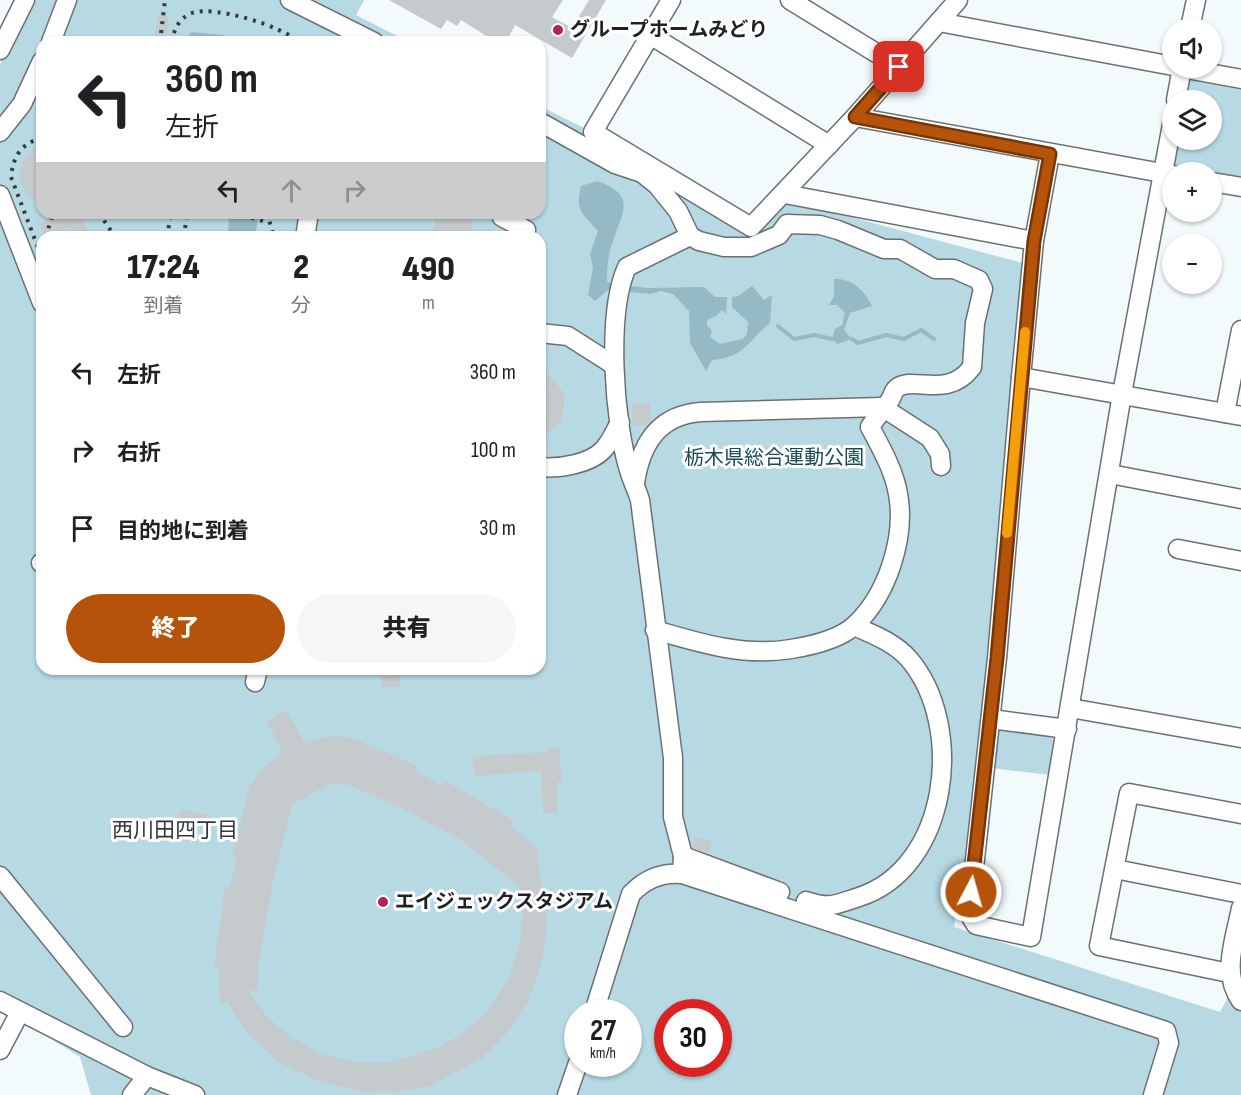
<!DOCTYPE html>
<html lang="ja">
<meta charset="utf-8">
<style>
:root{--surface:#fff;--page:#f6f6f6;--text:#202124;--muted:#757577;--accent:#b45309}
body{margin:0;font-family:"Sofia Sans Condensed","Noto Sans JP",sans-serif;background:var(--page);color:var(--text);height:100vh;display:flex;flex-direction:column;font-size:22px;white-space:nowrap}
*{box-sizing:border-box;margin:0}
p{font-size:20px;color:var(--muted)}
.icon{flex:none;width:33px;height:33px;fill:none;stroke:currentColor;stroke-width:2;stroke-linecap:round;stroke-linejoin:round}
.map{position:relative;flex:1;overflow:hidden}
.details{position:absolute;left:36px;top:231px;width:510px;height:444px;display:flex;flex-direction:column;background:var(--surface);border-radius:18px;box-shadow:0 2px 4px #0004}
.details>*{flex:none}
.guide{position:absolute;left:36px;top:36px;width:510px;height:183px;border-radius:18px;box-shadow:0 2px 4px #0004;background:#fff;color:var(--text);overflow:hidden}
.tools{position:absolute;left:1162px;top:18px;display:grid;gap:12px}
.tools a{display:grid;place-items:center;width:60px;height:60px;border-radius:50%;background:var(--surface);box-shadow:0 2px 4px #0004;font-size:30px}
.speed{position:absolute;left:564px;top:999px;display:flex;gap:12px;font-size:30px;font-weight:700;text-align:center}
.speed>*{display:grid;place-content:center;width:78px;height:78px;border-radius:50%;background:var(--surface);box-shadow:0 2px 4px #0004;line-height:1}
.speed small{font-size:15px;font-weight:400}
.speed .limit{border:9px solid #d22;background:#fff;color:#111}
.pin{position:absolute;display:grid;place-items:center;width:51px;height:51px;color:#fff;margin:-26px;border-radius:12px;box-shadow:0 3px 9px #0006}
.me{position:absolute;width:66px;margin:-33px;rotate:6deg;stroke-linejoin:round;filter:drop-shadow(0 0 4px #0008)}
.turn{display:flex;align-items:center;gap:21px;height:126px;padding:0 30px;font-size:27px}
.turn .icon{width:78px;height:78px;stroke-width:2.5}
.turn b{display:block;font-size:42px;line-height:51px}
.lanes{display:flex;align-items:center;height:57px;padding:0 30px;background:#0003;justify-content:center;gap:30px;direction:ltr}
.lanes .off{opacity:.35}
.eta{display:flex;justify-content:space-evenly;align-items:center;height:102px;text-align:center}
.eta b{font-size:36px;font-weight:800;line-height:42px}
.cta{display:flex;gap:12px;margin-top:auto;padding:12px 30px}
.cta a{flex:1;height:69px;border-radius:36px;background:var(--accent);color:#fff;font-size:24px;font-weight:800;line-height:69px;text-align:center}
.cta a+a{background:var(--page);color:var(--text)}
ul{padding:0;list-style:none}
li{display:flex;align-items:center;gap:18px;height:78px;padding:0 30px}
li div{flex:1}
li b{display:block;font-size:22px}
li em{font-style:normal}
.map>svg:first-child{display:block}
.green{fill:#b7d9e4;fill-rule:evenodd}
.water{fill:#95bac5}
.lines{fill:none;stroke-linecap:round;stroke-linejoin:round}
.stream{stroke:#95bac5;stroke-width:4}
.building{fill:#c5cbcd;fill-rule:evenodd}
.minor-casing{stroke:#6b7173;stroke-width:21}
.minor{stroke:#fff;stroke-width:18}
.rail{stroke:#383b3c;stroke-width:4;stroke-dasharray:3 6;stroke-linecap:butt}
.route-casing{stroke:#753606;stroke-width:15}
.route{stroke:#b45309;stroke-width:10}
.slow{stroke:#f59e0b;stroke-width:10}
.poi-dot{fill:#b42453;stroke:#fff;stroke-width:2}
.labels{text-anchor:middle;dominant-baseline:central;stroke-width:6;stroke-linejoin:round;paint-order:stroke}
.poi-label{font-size:20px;font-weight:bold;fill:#1f2122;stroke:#fff;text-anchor:start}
.park-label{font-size:20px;fill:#164a58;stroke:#fff}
.neighbourhood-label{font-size:21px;fill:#323739;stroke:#fff}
</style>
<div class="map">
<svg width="1241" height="1095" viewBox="0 0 1241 1095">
<rect width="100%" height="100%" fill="#f3fafc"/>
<!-- green -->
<g class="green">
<path d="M32,0H364L356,15L409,42H42V213H540V106L598,135L748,225L791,201L1030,265L995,694L954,927L1220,1012L1241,973V1095H91L80,1057L0,1007V64ZM42,237H540V669H42ZM578,1012H628V1064H578ZM668,1012H718V1064H668Z"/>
<polygon points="1189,80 1241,90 1241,178 1173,167 1178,140 1212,140 1212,100 1185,100"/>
<polygon points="1000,727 1049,734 1055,743 1051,775 991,768 996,731"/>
</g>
<!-- water -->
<g class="water">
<polygon points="191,32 222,35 251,42 185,42"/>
<path d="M597,181C639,195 621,214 612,244C608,255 607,269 607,281L611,284L648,288L704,287L715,297H727L726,314L722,310L716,316L707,320V326L712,330L710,337L720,344L743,339L747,334L748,322L732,307V297L738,296L752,286L764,300L772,295L770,323C748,341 744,358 712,360L706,371L690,343L689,311L673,294L661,291L651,294L608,290L595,301L588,295L593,267L590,254L598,231C582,213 575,212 581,186Z"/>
<polygon points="229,213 269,213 258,218 255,237 228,237"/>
<path d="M834,279C852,278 864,290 872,306L850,313L844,330L852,339L837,344L832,339L835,329L842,325L845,313L837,305H829L834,296Z"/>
</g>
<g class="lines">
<!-- stream -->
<g class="stream">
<polyline points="778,326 794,339 814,335 832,339"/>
<polyline points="852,339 858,343 886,335 904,339 921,330 934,339"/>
</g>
</g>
<!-- building -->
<g class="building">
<polygon points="389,0 563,0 552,17 572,28 589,0 606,0 572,58 515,25 506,42 496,42 461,20 457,26 447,20 441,29"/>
<polygon points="158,15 169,16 165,42 154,42"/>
<polygon points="42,143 42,206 27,195 19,178 23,159"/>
<polygon points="64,213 84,213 88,237 71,237 72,227 44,237 39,223"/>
<polygon points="435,213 474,213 471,237 433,237"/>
<polygon points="540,365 565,394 562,421 540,440"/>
<polygon points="632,404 650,404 651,422 647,425 632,426"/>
<polygon points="399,671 400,686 382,688 381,673"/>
<path d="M287,710L304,742L334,735L353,738L417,766L416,772L442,785L444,780L514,821L511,825L540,852L537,854L546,913V937L541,966L528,1001L506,1034L481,1059L427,1087L392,1092L359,1091L320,1082L280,1063L247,1033L227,1001L220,1004L218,967H214L225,887H230L237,858L232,857L249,788L258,773L282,752L267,720ZM344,783L403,809L458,838L519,886L523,914L520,942L509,977L490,1008L467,1030L442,1046L390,1063L358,1062L324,1055L289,1036L267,1016L249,992L258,989V970L274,876L292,804L328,785Z"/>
<polygon points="548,748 559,748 562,781 557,782 558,813 543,813 541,771 475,776 473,756 548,752"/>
<polygon points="181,809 207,815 205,826 178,820"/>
<polygon points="694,837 712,841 709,853 692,848"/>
</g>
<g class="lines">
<!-- minor casing -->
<g class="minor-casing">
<g id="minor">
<polyline points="290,0 374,42"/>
<polyline points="671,0 593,132 751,227 855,117 958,0"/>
<polyline points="790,0 899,67"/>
<polyline points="939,22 1173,66"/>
<polyline points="1190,28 1196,0"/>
<polyline points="652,36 829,145"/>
<polyline points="51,42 67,0"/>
<polyline points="0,50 25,0"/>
<polyline points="1181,68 1241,79"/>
<polyline points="1176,100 1182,68"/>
<polyline points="855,117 1173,175"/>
<path d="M540,122L615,164L642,173L657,185L678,211L690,236L699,241L724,247H751L779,235L787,224L820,225L838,230L884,249H900L935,269H954L979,280L983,289L975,323L972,367C948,400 913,375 897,388C893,391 893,396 890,400C885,408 876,417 870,427C881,448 894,470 898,494C906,538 887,595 855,625C840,639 810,646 791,649C745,657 699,643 655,630"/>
<polyline points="0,132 22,104 42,61"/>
<polyline points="1212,182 1241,187"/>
<polyline points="785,194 1034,241 1021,377 1241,416"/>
<polyline points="0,195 42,303"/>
<polyline points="502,213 502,217 526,230 525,237"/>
<polyline points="305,237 309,213"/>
<polyline points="1034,241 1050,154"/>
<polyline points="540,333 568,336 612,364"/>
<polyline points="1021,377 997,658 969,914 976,925 1031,937 1122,394 1173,119"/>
<polyline points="1225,413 1241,330"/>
<path d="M540,467C558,469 590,464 603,450C610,443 615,431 620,422"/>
<polyline points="1110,474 1241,499"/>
<path d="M635,483C641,443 659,415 701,412L882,407L930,438L940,454L941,466"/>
<polyline points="1178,549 1241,561"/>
<polyline points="41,563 42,563"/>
<polyline points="255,682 258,669"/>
<polyline points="1070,708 1241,738"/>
<polyline points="991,719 1067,729"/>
<polyline points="683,856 780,892"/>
<polyline points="1115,869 1241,894"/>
<path d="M682,874L683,856L673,817V758L640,500C637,490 632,481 629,470C614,422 606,313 627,267L690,236"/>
<polyline points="0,876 123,1027"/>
<path d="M806,901C831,909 834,905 859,897C949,868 966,726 909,659C894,642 874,635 854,626"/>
<path d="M1241,908C1235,940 1221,972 1241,1001"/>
<polyline points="1229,973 1099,946 1129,793 1241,814"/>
<polyline points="0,1001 147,1076 195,1095"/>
<path d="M594,1012L631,894C645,879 661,872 682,874L1166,1031L1169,1043L1153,1095"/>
<polyline points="0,1050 20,1012"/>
<polyline points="132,1095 147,1076"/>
<polyline points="567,1095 578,1063"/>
</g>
</g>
<!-- minor -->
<use href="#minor" class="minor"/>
<!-- rail -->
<g class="rail">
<polyline points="160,42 165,0"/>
<path d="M172,42C174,29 179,18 192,13C214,5 282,26 299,42"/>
<path d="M42,138C21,143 13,157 11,177L42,258"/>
<polyline points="99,213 115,237"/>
<polyline points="234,213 263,221 274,213"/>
<polyline points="267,213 274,237"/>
<polyline points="46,237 51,219 57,213"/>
<polyline points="167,237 171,213"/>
<polyline points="184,237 187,213"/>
</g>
</g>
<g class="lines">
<!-- route casing -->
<g class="route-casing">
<polyline id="route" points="899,67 855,117 1050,154 1034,241 997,658 971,892"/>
</g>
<!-- route -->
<use href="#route" class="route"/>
<!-- slow -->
<polyline class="slow" points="1007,533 1025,332"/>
</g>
<!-- markers -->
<g class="poi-dot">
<circle cx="558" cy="30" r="6"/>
<circle cx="383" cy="902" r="6"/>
</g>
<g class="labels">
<!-- poi labels -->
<g class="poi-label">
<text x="570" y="30">グループホームみどり</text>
<text x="395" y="902">エイジェックスタジアム</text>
</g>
<!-- park labels -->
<g class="park-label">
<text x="774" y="458">栃木県総合運動公園</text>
</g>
<!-- neighbourhood labels -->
<g class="neighbourhood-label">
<text x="175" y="830">西川田四丁目</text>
</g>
</g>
</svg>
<div class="tools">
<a><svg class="icon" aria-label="sound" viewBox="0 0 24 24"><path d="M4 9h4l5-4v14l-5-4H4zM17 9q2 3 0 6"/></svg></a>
<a><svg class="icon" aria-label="layers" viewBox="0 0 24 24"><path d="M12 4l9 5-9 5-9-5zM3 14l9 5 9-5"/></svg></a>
<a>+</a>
<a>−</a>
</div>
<div class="speed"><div>27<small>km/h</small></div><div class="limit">30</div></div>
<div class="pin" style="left:899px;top:67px;background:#d93025"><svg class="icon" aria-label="arrive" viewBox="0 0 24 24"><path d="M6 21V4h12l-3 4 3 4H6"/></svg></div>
<svg class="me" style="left:971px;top:892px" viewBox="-20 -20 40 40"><circle r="17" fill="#b45309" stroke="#fff" stroke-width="3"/><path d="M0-11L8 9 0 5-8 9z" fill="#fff"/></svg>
<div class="guide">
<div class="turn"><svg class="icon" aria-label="left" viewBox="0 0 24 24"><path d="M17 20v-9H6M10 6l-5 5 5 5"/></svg><div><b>360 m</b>左折</div></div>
<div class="lanes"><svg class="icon" aria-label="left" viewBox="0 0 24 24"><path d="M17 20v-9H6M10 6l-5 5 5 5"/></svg><svg class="icon off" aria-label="ahead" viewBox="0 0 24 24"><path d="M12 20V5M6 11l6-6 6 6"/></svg><svg class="icon off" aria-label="right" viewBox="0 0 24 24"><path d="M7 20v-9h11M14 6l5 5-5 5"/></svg></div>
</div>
<section class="details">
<div class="eta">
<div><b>17:24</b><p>到着</p></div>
<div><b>2</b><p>分</p></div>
<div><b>490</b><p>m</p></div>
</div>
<ul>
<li><svg class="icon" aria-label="left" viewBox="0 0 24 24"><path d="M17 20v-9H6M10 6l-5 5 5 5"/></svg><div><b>左折</b></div><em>360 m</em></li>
<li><svg class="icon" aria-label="right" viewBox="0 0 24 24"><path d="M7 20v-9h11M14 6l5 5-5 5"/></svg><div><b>右折</b></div><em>100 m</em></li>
<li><svg class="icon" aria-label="arrive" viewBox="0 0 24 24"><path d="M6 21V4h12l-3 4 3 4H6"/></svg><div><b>目的地に到着</b></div><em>30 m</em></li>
</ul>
<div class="cta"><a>終了</a><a>共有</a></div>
</section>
</div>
